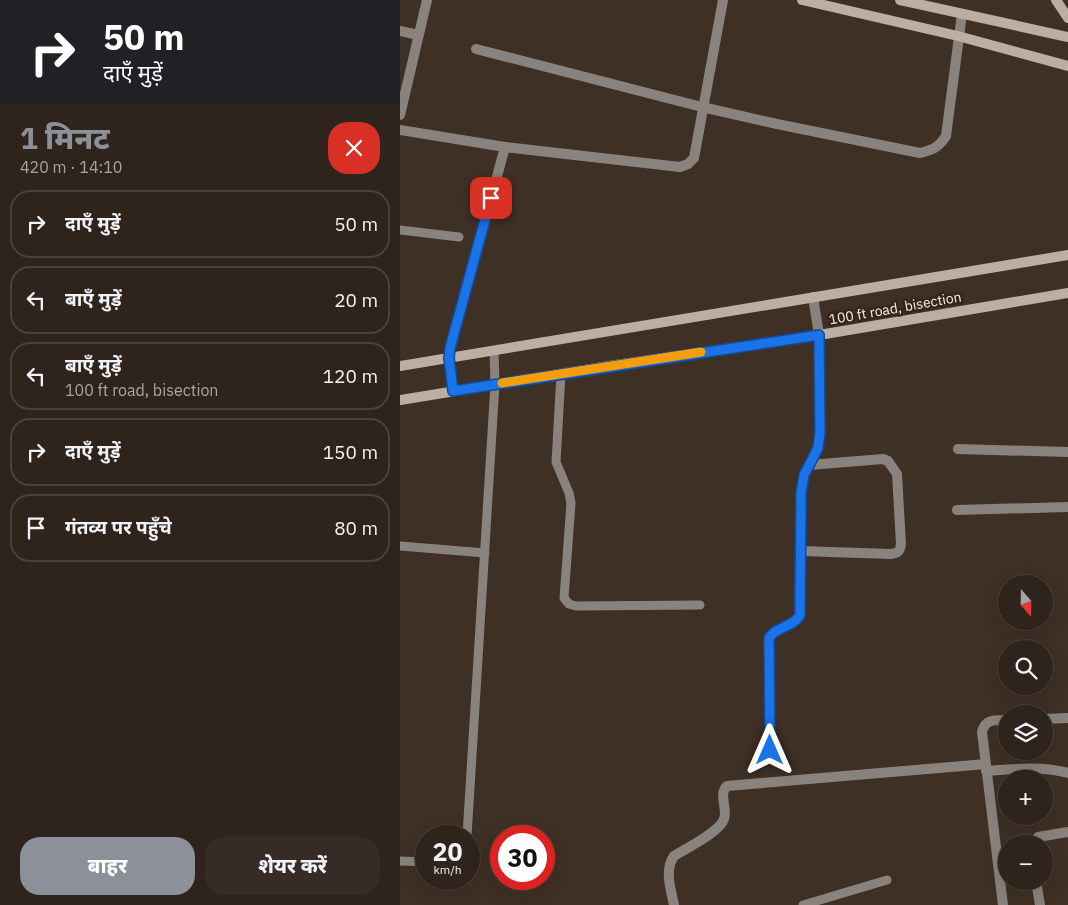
<!DOCTYPE html>
<html lang="hi">
<meta charset="utf-8">
<style>
:root{--surface:#2f241c;--page:#372c25;--text:#f1f3f6;--muted:#a7a4a3;--line:#4a413b;--accent:#8c9099}
body{margin:0;font-family:"IBM Plex Sans","Noto Sans Devanagari",sans-serif;background:var(--page);color:var(--text);height:100vh;display:flex;flex-direction:column;font-size:19px;white-space:nowrap}
*{box-sizing:border-box;margin:0}
p{font-size:16px;color:var(--muted)}
.icon{flex:none;width:28px;height:28px;fill:none;stroke:currentColor;stroke-width:2;stroke-linecap:round;stroke-linejoin:round}
.map{position:relative;flex:1;overflow:hidden}
.panel{display:flex;flex-direction:column;background:var(--surface);width:400px}
.panel>*{flex:none}
.hud{background:#202124;color:#fff;overflow:hidden}
.needle{width:32px;rotate:160deg}
.buttons{position:absolute;left:598px;top:575px;display:grid;gap:10px}
.buttons a{display:grid;place-items:center;width:55px;height:55px;border-radius:50%;background:var(--surface);box-shadow:0 5px 20px #0002,0 0 0 1px var(--line);font-size:25px}
.speed{position:absolute;left:15px;top:825px;display:flex;gap:10px;font-size:25px;font-weight:700;text-align:center}
.speed>*{display:grid;place-content:center;width:65px;height:65px;border-radius:50%;background:var(--surface);box-shadow:0 5px 20px #0002,0 0 0 1px var(--line);line-height:1}
.speed small{font-size:12px;font-weight:400}
.speed .limit{border:8px solid #d22;background:#fff;color:#111}
.pin{position:absolute;display:grid;place-items:center;width:42px;height:42px;color:#fff;margin:-21px;border-radius:10px;box-shadow:0 2px 8px #0006}
.me{position:absolute;width:55px;margin:-28px;rotate:0deg;stroke-linejoin:round;filter:drop-shadow(0 0 4px #0008)}
.turn{display:flex;align-items:center;gap:18px;height:105px;padding:0 20px;font-size:22px}
.turn .icon{width:65px;height:65px;stroke-width:2.5}
.turn b{display:block;font-size:35px;line-height:42px}
.round{display:grid;place-items:center;flex:none;width:52px;height:52px;border-radius:20px;background:var(--page)}
.summary{display:flex;align-items:center;justify-content:space-between;height:85px;padding:0 20px}
h1{font-size:30px;font-weight:800;line-height:38px;color:var(--accent)}
.button{display:flex;gap:10px;margin-top:auto;padding:10px 20px}
.button a{flex:1;height:58px;border-radius:20px;background:var(--accent);color:#fff;font-size:20px;font-weight:800;line-height:58px;text-align:center}
.button a+a{background:var(--page);color:var(--text)}
ul{padding:0;list-style:none}
li{display:flex;align-items:center;gap:15px;height:68px;margin:0 10px 8px;padding:0 10px;border:2px solid var(--line);border-radius:20px}
li div{flex:1}
li b{display:block;font-size:19px}
li em{font-style:normal}
main{display:flex;flex:1;min-height:0}
.map>svg:first-child{display:block}
.lines{fill:none;stroke-linecap:round;stroke-linejoin:round}
.lane{stroke:#8a827c;stroke-width:9}
.street{stroke:#8a827c;stroke-width:10}
.secondary{stroke:#bbaea5;stroke-width:10}
.route-casing{stroke:#114b97;stroke-width:12}
.route{stroke:#1a73e8;stroke-width:9}
.slow{stroke:#f59e0b;stroke-width:9}
.labels{text-anchor:middle;dominant-baseline:central;stroke-width:5;stroke-linejoin:round;paint-order:stroke}
.street-label{font-size:14px;fill:#f9efe8;stroke:#34261c}
</style>
<main>
<section class="panel">
<div class="hud">
<div class="turn"><svg class="icon" aria-label="right" viewBox="0 0 24 24"><path d="M7 20v-9h11M14 6l5 5-5 5"/></svg><div><b>50 m</b>दाएँ मुड़ें</div></div>
</div>
<div class="summary"><div><h1>1 मिनट</h1><p>420 m · 14:10</p></div><a class="round" style="background:#d93025;color:#fff"><svg class="icon" aria-label="close" viewBox="0 0 24 24"><path d="M6 6l12 12M18 6L6 18"/></svg></a></div>
<ul>
<li><svg class="icon" aria-label="right" viewBox="0 0 24 24"><path d="M7 20v-9h11M14 6l5 5-5 5"/></svg><div><b>दाएँ मुड़ें</b></div><em>50 m</em></li>
<li><svg class="icon" aria-label="left" viewBox="0 0 24 24"><path d="M17 20v-9H6M10 6l-5 5 5 5"/></svg><div><b>बाएँ मुड़ें</b></div><em>20 m</em></li>
<li><svg class="icon" aria-label="left" viewBox="0 0 24 24"><path d="M17 20v-9H6M10 6l-5 5 5 5"/></svg><div><b>बाएँ मुड़ें</b><p>100 ft road, bisection</p></div><em>120 m</em></li>
<li><svg class="icon" aria-label="right" viewBox="0 0 24 24"><path d="M7 20v-9h11M14 6l5 5-5 5"/></svg><div><b>दाएँ मुड़ें</b></div><em>150 m</em></li>
<li><svg class="icon" aria-label="arrive" viewBox="0 0 24 24"><path d="M6 21V4h12l-3 4 3 4H6"/></svg><div><b>गंतव्य पर पहुँचे</b></div><em>80 m</em></li>
</ul>
<div class="button"><a>बाहर</a><a>शेयर करें</a></div>
</section>
<div class="map">
<svg width="668" height="905" viewBox="0 0 668 905">
<rect width="100%" height="100%" fill="#3f3025"/>
<g class="lines">
<!-- lane -->
<g class="lane">
<polyline points="0,230 59,237"/>
<polyline points="161,374 156,462 169,493 171,503 164,598 169,604 176,606 300,605"/>
<polyline points="0,546 85,553"/>
<polyline points="67,836 95,384 94,351"/>
<polyline points="0,861 26,862"/>
<polyline points="403,905 487,880"/>
</g>
<!-- street -->
<g class="street">
<polyline points="0,31 18,35"/>
<path d="M76,49L302,107L377,124L520,153C533,150 539,147 546,136L562,14"/>
<polyline points="0,115 27,0"/>
<polyline points="0,130 105,147 280,167 288,164 294,158 323,0"/>
<polyline points="53,391 49,358 50,348 105,147"/>
<polyline points="558,449 668,452"/>
<polyline points="557,510 668,507"/>
<path d="M401,551L491,554C498,553 500,552 501,544L497,474L488,461L483,459L409,465"/>
<polyline points="644,719 668,718"/>
<path d="M369,751V638C376,626 393,629 399,615L401,493L404,475L418,448L420,432L419,335L413,297"/>
<path d="M586,771C613,769 641,766 668,773"/>
<polyline points="633,844 638,837 668,832"/>
<polyline points="636,881 640,905"/>
<path d="M274,905C271,890 264,870 274,856C285,849 320,832 324,819C328,809 318,794 327,786L586,764"/>
<path d="M603,905L582,732C585,719 595,720 606,720"/>
</g>
<!-- secondary -->
<g class="secondary">
<polyline points="402,0 558,36 668,66"/>
<polyline points="500,0 668,37"/>
<polyline points="656,0 668,18"/>
<polyline points="0,366 668,255"/>
<polyline points="0,400 209,366 419,335 668,293"/>
</g>
</g>
<g class="lines">
<!-- route casing -->
<g class="route-casing">
<path id="route" d="M91,198L50,348L49,358L53,391L419,335L420,432L418,448L404,475L401,493L400,615C393,628 376,626 369,638L370,750"/>
</g>
<!-- route -->
<use href="#route" class="route"/>
<!-- slow -->
<polyline class="slow" points="102,383 301,352"/>
</g>
<g class="labels">
<!-- street labels -->
<g class="street-label">
<text transform="translate(495 308) rotate(-10)">100 ft road, bisection</text>
</g>
</g>
</svg>
<div class="buttons">
<a><svg class="needle" viewBox="-14 -14 28 28"><path d="M0-13l5 13h-10z" fill="#e53935"/><path d="M0 13l5-13h-10z" fill="#a7a4a3"/></svg></a>
<a><svg class="icon" aria-label="search" viewBox="0 0 24 24"><circle cx="10" cy="10" r="6"/><path d="M15 15l6 6"/></svg></a>
<a><svg class="icon" aria-label="layers" viewBox="0 0 24 24"><path d="M12 4l9 5-9 5-9-5zM3 14l9 5 9-5"/></svg></a>
<a>+</a>
<a>−</a>
</div>
<div class="speed"><div>20<small>km/h</small></div><div class="limit">30</div></div>
<div class="pin" style="left:91px;top:198px;background:#d93025"><svg class="icon" aria-label="arrive" viewBox="0 0 24 24"><path d="M6 21V4h12l-3 4 3 4H6"/></svg></div>
<svg class="me" style="left:370px;top:750px" viewBox="-20 -20 40 40"><path d="M0-17L14 15 0 8-14 15z" fill="#1a73e8" stroke="#fff" stroke-width="4"/></svg>
</div>
</main>
